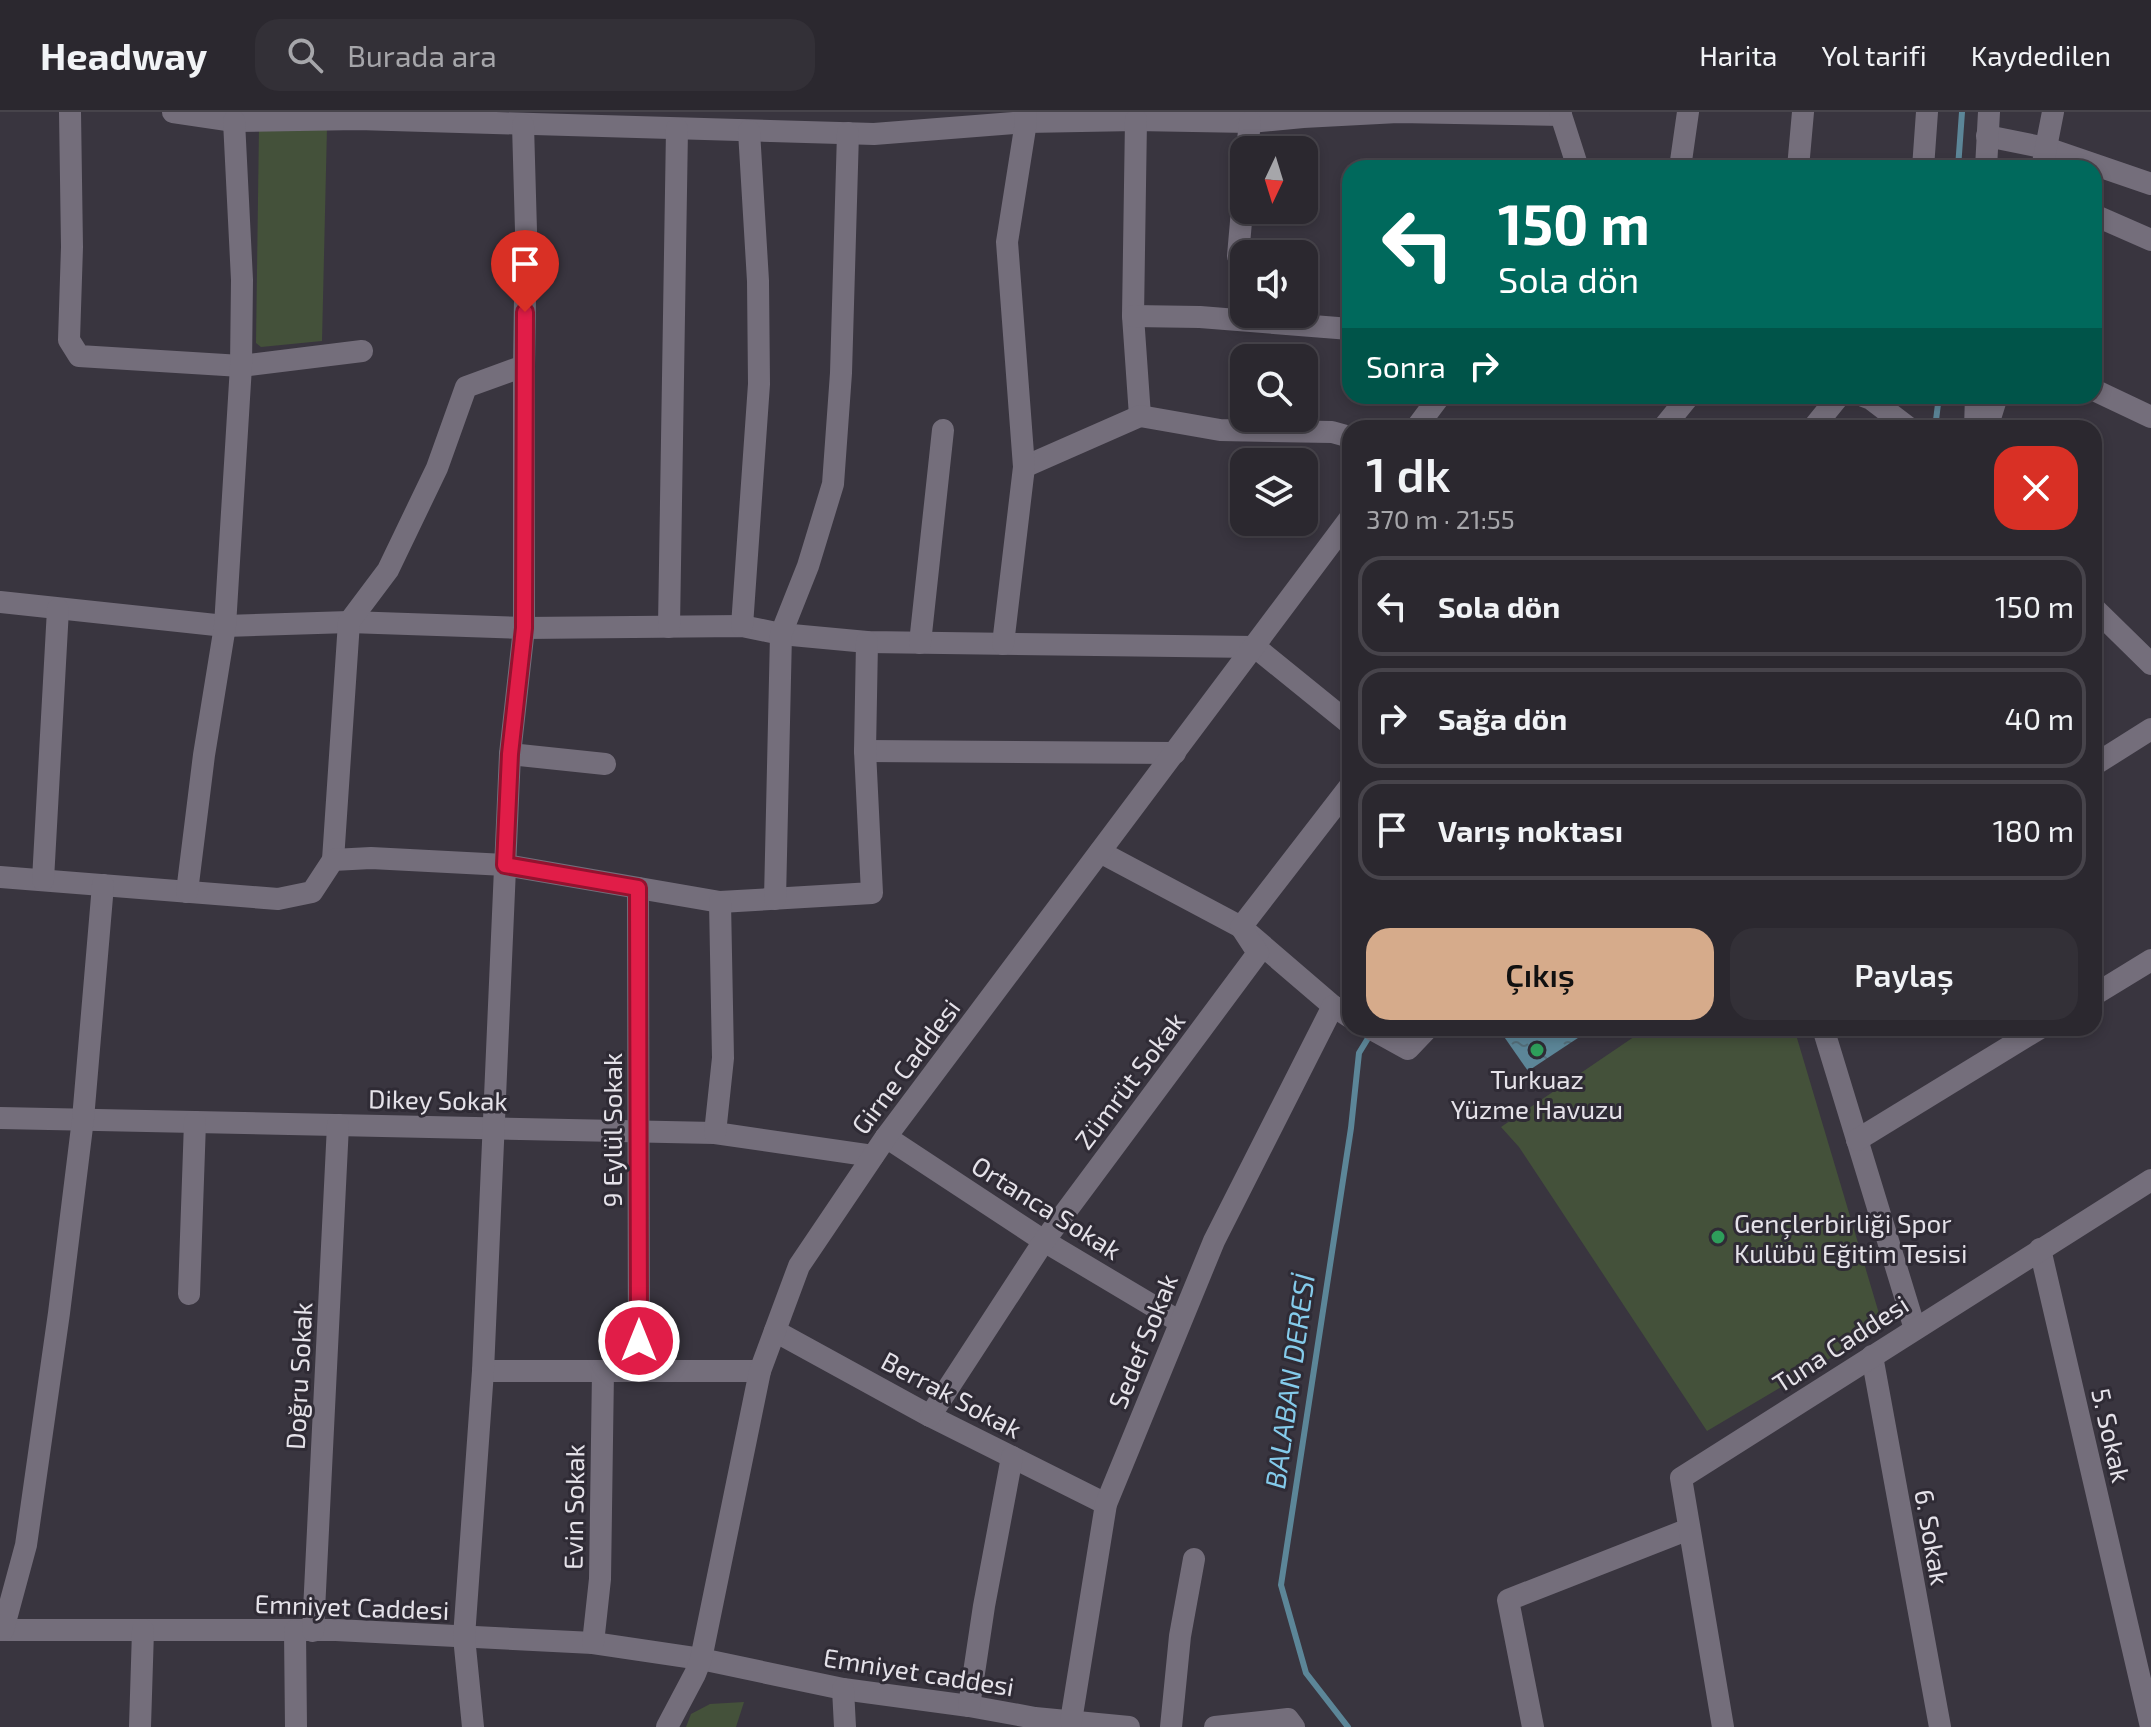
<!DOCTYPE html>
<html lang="tr">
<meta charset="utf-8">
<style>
:root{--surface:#2b282f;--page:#333037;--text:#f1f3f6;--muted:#a6a6aa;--line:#47444b;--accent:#d6ab8b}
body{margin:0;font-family:"Exo 2",sans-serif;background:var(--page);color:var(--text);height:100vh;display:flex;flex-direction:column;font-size:30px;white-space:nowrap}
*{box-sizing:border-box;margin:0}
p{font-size:26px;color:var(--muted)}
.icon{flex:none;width:44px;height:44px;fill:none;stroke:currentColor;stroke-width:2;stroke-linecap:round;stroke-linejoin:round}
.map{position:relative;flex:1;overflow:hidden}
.side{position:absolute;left:1342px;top:308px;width:760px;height:616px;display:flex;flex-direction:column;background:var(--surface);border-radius:24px;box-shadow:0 4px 12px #0003,0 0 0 2px var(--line)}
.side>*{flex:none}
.top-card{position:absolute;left:1342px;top:48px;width:760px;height:244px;border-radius:24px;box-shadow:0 4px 12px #0003,0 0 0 2px var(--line);background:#00695c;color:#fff;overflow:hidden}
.needle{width:52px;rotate:184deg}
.buttons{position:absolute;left:1230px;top:24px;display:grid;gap:16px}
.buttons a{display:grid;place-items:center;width:88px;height:88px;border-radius:16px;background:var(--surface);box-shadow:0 4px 12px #0003,0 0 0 2px var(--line);font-size:40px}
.pin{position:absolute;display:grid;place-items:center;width:68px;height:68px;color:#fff;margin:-82px -34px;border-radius:50% 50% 50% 0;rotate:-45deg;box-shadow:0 0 8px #0007}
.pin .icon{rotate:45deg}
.me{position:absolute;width:88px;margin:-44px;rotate:0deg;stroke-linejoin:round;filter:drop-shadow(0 0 6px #0008)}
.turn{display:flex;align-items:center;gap:28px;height:168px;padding:0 24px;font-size:36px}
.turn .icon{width:104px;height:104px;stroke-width:2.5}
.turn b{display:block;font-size:56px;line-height:68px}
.then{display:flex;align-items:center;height:76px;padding:0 24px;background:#0003;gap:16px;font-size:30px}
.round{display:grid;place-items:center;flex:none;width:84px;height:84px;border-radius:24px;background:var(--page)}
.overview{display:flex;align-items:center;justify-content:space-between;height:136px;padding:0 24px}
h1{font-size:48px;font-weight:600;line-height:60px}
.action{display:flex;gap:16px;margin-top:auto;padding:16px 24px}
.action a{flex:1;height:92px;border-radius:24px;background:var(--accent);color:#111;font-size:32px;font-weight:600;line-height:92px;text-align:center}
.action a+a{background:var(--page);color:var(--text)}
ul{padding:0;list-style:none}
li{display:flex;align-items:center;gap:24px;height:100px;margin:0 16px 12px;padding:0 8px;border:4px solid var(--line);border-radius:24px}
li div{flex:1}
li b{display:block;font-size:30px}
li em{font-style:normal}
header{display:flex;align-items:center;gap:48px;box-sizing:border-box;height:112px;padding:0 40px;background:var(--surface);border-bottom:2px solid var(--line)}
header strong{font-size:38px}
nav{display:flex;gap:44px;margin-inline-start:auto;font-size:28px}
.search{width:560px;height:72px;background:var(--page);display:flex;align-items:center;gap:20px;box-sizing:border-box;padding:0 28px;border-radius:24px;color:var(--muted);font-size:30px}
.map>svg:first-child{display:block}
.green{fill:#44513a}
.water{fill:url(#water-ripples)}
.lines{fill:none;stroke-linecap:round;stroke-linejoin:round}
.stream{stroke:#5c8698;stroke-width:6}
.minor{stroke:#746e7b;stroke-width:22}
.route-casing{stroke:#92132f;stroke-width:20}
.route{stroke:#e11d48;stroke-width:14}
.leisure-dot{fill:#2e9e5b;stroke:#2f2b35;stroke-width:3}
.labels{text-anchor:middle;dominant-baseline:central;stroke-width:6;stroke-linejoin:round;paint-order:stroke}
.street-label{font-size:26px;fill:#e5e2e9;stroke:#2f2b35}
.poi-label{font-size:26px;fill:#e5e2e9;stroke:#2f2b35}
.water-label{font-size:28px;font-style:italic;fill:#84cbeb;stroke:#2f2b35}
</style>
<header>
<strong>Headway</strong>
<div class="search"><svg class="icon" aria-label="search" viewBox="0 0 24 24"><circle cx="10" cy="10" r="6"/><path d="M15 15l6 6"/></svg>Burada ara</div>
<nav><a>Harita</a><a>Yol tarifi</a><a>Kaydedilen</a></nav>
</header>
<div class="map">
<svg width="2151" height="1615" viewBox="0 0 2151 1615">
<defs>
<pattern id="water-ripples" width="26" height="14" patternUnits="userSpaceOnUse" patternTransform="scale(2)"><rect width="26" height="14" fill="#5c8698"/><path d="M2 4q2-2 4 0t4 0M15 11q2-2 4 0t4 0" fill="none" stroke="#546f7b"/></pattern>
</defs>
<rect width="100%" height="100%" fill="#39353f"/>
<!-- green -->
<g class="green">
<polygon points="259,15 327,15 322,229 261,235 256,231"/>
<polygon points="1647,916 1794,916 1883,1215 1707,1319 1519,1035 1501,1015"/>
<polygon points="744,1590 736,1615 686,1615 691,1602 710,1592"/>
</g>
<!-- water -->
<polygon class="water" points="1498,916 1593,916 1528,959"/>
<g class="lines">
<!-- stream -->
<g class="stream">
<polyline points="1958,56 1962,0"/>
<polyline points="1935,316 1939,284"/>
<polyline points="1348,1615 1306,1561 1281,1473 1351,1016 1359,941 1370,923"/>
</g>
<!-- minor -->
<g class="minor">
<polyline points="70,0 72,135 69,228 79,244 241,254 362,239"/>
<polyline points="173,0 234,9 358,7 874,22 1026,10 1136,8 1250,10 1303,5 1398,0 1561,3"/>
<polyline points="1560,0 1578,56"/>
<polyline points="1136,8 1133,204 1140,304"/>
<polyline points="1987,24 2046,36 2151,72"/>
<polyline points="1247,38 1250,10"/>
<polyline points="1680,56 1688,0"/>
<polyline points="1798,56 1803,0"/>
<polyline points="1923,56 1927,0"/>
<polyline points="1986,56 1989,0"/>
<polyline points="2042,56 2053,0"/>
<polyline points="2094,103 2151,128"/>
<polyline points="1238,144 1244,75"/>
<polyline points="1133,204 1200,205 1350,217"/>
<polyline points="2094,278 2151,305"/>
<polyline points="1863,284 1871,287 1909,316"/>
<polyline points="1416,316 1440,284"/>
<polyline points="1663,316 1689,284"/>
<polyline points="1813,316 1839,284"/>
<polyline points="1975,316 1976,284"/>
<polyline points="1987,316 1997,284"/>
<polyline points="1024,355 1140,304 1220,318 1332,320 1350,325"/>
<polyline points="0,490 225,514 349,510 524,516 742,514 781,522 867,530 1255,535 1350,612"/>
<polyline points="2094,496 2151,552"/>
<polyline points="742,514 759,272 758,169 749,19"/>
<polyline points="669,515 677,17"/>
<polyline points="920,531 943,318"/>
<polyline points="1003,532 1024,355 1007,130 1026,10 1025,0"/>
<polyline points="865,639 1175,641"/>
<polyline points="510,642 605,652"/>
<polyline points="2094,653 2151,617"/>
<polyline points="1100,740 1241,815 1333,894 1350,905"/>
<polyline points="333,748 349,510 388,458 437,356 466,275 524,254"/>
<polyline points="0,765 278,787 312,780 333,748 371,746 505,753 720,790 872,781 865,639 867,530"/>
<polyline points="43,768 58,497"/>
<polyline points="638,776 639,1259"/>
<polyline points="187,780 204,643 225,514 241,254 242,168 234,9"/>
<polyline points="775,787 781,522 808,454 833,372 841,261 848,21"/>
<polyline points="2094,883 2151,848"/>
<polyline points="1370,916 1408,937 1428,916"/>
<polyline points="1823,916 1915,1217"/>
<polyline points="0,1006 715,1021 873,1044"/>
<polyline points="715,1021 723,946 720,790"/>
<polyline points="886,1025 1044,1129 1180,1210"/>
<polyline points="1857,1028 2040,916"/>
<polyline points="2040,1137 2151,1615"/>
<polyline points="189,1182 195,1010"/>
<polyline points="775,1219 930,1304 1106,1392"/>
<polyline points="1872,1244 1940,1615"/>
<polyline points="483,1259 760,1259"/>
<polyline points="930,1304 1044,1129 1258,841 1241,815 1350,674"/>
<polyline points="0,1518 336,1518 593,1531 701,1547 843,1577 969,1594 1035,1606 1129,1615"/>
<polyline points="3,1518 26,1433 59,1201 83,1007 103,773"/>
<polyline points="295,1519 296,1615"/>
<polyline points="313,1519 338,1013"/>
<polyline points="593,1531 600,1467 603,1259"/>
<polyline points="843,1577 845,1615"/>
<polyline points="969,1594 984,1494 1012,1345"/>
<polyline points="1071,1609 1106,1392 1214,1129 1333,894"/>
<polyline points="140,1615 143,1518"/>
<polyline points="473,1615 464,1525 483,1259 510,642 524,516 524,254 526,119 523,13"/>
<polyline points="667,1615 695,1562 701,1547 760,1259 799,1154 886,1025 1350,406"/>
<polyline points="1171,1615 1180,1524 1194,1447"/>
<polyline points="1215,1615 1288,1607 1294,1615"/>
<polyline points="1533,1615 1508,1488 1689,1417"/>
<polyline points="1723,1615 1681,1366 2151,1068"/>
</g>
</g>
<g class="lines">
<!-- route casing -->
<g class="route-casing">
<polyline id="route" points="525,200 524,516 510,642 505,753 638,776 639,1229"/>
</g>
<!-- route -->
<use href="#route" class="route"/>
</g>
<!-- markers -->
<g class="leisure-dot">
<circle cx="1537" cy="938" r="8"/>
<circle cx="1718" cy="1125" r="8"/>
</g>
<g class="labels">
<!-- street labels -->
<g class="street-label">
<text transform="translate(905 954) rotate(-53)">Girne Caddesi</text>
<text transform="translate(1129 968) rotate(-53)">Zümrüt Sokak</text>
<text transform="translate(438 987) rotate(1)">Dikey Sokak</text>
<text transform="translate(611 1018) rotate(-90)">9 Eylül Sokak</text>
<text transform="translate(1047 1095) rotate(32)">Ortanca Sokak</text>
<text transform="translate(1142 1229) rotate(-68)">Sedef Sokak</text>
<text transform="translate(1840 1231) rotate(-33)">Tuna Caddesi</text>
<text transform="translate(298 1264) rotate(-87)">Doğru Sokak</text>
<text transform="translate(952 1282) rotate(28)">Berrak Sokak</text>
<text transform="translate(2112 1323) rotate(77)">5. Sokak</text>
<text transform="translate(573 1395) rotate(-89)">Evin Sokak</text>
<text transform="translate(1933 1425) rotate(80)">6. Sokak</text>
<text transform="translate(352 1494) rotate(2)">Emniyet Caddesi</text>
<text transform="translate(919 1559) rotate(9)">Emniyet caddesi</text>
</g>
<!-- poi labels -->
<g class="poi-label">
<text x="1537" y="966">Turkuaz<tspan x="1537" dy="30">Yüzme Havuzu</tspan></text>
<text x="1734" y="1110" text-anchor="start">Gençlerbirliği Spor<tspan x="1734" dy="30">Kulübü Eğitim Tesisi</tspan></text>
</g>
<!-- water labels -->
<g class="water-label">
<text transform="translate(1289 1269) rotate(-82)">BALABAN DERESİ</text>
</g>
</g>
</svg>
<div class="buttons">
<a><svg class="needle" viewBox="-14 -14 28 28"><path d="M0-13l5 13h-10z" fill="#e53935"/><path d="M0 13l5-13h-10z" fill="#a6a6aa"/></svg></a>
<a><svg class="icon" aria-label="sound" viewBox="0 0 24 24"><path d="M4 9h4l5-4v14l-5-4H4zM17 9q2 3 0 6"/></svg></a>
<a><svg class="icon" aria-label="search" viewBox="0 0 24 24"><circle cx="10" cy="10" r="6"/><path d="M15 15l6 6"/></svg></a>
<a><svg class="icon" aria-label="layers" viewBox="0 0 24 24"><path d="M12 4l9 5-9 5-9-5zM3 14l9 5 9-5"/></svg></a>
</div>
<div class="pin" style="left:525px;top:200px;background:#d93025"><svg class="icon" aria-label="arrive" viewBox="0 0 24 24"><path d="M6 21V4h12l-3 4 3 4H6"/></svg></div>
<svg class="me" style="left:639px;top:1229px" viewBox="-20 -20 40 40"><circle r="17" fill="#e11d48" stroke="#fff" stroke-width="3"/><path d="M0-11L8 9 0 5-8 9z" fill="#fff"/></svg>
<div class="top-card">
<div class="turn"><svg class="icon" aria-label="left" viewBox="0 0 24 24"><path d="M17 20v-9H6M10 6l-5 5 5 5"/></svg><div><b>150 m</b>Sola dön</div></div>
<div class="then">Sonra<svg class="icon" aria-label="right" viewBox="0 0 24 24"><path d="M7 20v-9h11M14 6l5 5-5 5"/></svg></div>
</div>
<section class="side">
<div class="overview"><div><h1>1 dk</h1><p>370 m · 21:55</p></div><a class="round" style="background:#d93025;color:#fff"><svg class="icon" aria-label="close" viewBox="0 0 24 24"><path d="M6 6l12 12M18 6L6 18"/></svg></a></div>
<ul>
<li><svg class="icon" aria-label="left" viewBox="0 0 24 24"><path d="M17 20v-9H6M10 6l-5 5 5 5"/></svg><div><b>Sola dön</b></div><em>150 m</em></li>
<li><svg class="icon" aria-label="right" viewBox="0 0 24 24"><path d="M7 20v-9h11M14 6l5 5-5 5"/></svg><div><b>Sağa dön</b></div><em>40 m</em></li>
<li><svg class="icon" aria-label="arrive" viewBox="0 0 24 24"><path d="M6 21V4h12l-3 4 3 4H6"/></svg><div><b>Varış noktası</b></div><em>180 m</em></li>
</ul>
<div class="action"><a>Çıkış</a><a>Paylaş</a></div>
</section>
</div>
